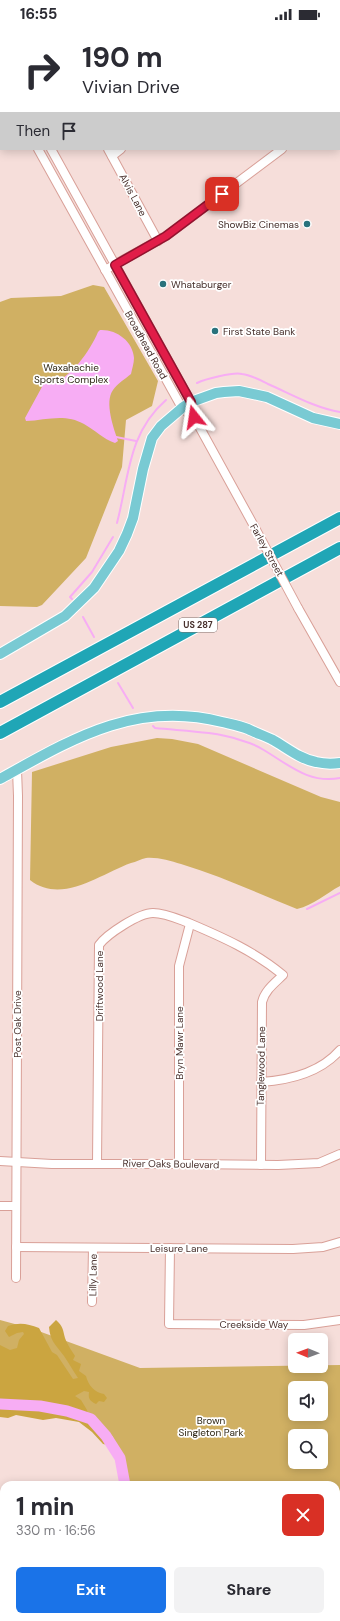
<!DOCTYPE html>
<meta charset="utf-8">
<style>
:root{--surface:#fff;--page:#f2f2f3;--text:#2b2b33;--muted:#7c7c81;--accent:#1a73e8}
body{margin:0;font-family:"DM Sans",sans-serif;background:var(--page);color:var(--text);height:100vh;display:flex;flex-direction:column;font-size:15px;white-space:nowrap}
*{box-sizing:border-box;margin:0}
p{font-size:13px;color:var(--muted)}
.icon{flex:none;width:22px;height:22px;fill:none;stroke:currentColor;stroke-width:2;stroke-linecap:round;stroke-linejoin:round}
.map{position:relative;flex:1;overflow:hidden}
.drawer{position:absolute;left:0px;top:1453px;width:340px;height:140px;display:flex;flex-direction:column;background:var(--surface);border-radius:12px 12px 0 0;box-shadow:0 2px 10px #0003}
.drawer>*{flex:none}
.hud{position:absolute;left:0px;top:0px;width:340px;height:122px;box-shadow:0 2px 10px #0003;background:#fff;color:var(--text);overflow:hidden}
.needle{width:26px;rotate:271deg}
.fabs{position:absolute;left:288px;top:1305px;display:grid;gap:8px}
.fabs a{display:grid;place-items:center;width:40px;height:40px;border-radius:6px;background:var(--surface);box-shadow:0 2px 10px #0003;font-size:20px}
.pin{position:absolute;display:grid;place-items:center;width:34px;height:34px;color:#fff;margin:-17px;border-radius:8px;box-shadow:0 2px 6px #0006}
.me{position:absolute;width:44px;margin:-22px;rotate:345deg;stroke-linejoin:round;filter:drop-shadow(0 0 3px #0008)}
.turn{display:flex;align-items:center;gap:14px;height:84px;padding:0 16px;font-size:18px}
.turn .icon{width:52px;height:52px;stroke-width:2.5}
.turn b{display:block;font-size:28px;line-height:34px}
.then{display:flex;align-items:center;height:38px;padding:0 16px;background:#0003;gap:8px;font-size:15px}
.round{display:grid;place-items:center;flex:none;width:42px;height:42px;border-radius:6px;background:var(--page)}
.overview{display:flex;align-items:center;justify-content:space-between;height:68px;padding:0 16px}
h1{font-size:24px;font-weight:700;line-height:30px}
.action{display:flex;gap:8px;margin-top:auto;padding:8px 16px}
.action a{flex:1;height:46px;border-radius:6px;background:var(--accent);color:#fff;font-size:16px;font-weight:700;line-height:46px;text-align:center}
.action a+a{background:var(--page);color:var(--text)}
.status{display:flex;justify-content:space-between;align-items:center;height:28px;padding:0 20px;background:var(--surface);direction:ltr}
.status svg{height:11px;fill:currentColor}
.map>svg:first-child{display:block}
.green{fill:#d0b063;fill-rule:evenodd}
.forest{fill:#cba540}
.water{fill:#f7adf4}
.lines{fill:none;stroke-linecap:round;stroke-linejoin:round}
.stream{stroke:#f7adf4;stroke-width:2}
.river{stroke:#f7adf4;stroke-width:11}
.minor-casing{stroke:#d9a098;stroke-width:10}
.major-casing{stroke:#fff;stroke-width:12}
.highway-casing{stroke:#fff;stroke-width:14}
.minor{stroke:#fff;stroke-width:8}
.major{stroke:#79cad3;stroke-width:10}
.highway{stroke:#20a6b6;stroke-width:12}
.minor-bridge-casing{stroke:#d9a098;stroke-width:10;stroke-linecap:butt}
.minor-bridge{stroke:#fff;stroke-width:8}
.route-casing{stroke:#92132f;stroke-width:10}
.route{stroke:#e11d48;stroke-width:7}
.poi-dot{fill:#29727c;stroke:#fff;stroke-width:1.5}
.labels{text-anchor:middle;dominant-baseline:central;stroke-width:3.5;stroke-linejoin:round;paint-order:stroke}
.shield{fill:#fff;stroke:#7e6e6b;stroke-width:1}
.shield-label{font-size:9px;font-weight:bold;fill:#47302c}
.street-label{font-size:10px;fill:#47302c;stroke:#fff}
.poi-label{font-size:10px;fill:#47302c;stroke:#fff;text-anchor:start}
.park-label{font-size:10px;fill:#302917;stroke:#fff}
</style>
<div class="status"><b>16:55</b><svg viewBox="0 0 49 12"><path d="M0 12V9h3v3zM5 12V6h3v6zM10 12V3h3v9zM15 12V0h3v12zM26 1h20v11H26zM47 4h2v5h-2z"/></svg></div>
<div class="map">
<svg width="340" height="1593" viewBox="0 0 340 1593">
<rect width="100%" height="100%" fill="#f6deda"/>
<!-- green -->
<g class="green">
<polygon points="93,257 104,259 158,353 152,378 126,392 122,439 86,530 42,577 37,579 0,578 0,274 11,270 61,268"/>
<path d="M157,710L172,711L198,716L321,769L340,774V858C325,866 314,877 297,881C259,866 221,848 181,836C170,833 158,829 146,830C141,831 136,834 131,835C100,846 62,877 30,852L32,744L111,719Z"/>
<path d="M0,1292L33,1301L140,1340L340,1337V1564L336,1566V1457H120L113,1409L91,1386L0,1366ZM295,1360H321V1386H295ZM295,1408H321V1434H295Z"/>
<polygon points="154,1589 246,1589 227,1593 156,1593"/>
</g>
<!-- forest -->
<path class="forest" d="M56,1292C63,1298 63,1302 65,1310C67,1316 72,1323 75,1328L73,1332L81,1336L79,1343L86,1348C88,1357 95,1365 104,1366L107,1370L104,1374L99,1373L96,1376C90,1373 88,1371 89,1364L84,1363L75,1368L81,1372L87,1382L88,1387L97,1394L108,1407L112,1414L108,1417L103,1416L92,1404L79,1394L56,1390L43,1392L16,1387L8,1390L0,1389V1317L10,1322L17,1320L19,1312L24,1306L23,1304L17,1305L9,1309L5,1303L8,1298C20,1294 28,1296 39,1300L52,1324L57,1327L73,1351L78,1350C73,1343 69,1335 64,1328C56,1317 50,1313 49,1299Z"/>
<!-- water -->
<path class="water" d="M100,302C116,301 133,313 134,330C134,335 132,341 131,346C125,351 118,355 113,362C104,374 114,401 118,413L115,415C103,411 95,402 84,396C65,385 46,392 26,393L25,390L43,357L42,352L51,356C71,350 90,323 98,304Z"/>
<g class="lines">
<!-- stream -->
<g class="stream">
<path d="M197,355C205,351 233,344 242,346C251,347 260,352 268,356C291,366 315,380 340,384"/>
<polyline points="116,409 136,413"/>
<path d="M117,495C129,449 128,405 166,372"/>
<polyline points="72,571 70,569 92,544 113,509"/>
<polyline points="83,589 94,609"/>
<polyline points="118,655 133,680"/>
<path d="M153,698L155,700C183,703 213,703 240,712C247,714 256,717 262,721C288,736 308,756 340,750"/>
<polyline points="307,881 340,865"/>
</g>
<!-- river -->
<g class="river">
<polyline points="0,1376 40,1378 67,1383 91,1391 106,1408 120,1430 125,1457"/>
<polyline points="336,1491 340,1490"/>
</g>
<!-- minor casing -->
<g class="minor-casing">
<g id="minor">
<polyline points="304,0 305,1"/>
<polyline points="73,1 74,0"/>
<polyline points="280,1 281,0"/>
<polyline points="0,22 1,22"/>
<polyline points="0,30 1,31"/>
<polyline points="0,53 1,55"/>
<polyline points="339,61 340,63"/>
<polyline points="339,78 340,77"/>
<polyline points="38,121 182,380 187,384"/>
<polyline points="51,121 191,374 194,389 254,498"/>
<polyline points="108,121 158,213"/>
<polyline points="112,128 121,121"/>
<polyline points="105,242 166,208 282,121"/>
<polyline points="298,580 340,654"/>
<path d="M261,1054C290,1052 320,1045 340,1022"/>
<polyline points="0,1133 52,1136 187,1136 278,1137 319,1135 340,1126"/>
<path d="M97,1136L99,917C107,906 139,885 153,885C165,885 178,891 189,895C222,909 254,923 283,947C275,955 265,962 262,974L261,1137"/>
<polyline points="179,1136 179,938 190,896"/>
<polyline points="0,1178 16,1178"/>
<polyline points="16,1219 293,1221 323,1219 340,1214"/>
<polyline points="170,1220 169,1296 304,1297 340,1292"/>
<polyline points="16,1250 18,768 17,742"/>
<polyline points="92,1274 93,1220"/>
<polyline points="0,1585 5,1593"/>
</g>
</g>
<!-- major casing -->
<g class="major-casing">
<g id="major">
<polyline points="0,626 65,588 94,560 119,523 127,506 133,490 143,441 152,410 161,398 182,380 191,374 216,365 224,364 239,363 267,369 313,390 340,396"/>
<path d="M0,751C72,711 135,672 222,694C230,696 240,698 248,701C256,705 265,708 273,712C287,720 300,731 316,734C324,736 332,736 340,735"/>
</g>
</g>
<!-- highway casing -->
<g class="highway-casing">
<g id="highway">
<polyline points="0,674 340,490"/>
<polyline points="0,705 340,520"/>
</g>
</g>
<!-- minor -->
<use href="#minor" class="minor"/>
<!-- major -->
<use href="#major" class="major"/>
<!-- highway -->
<use href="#highway" class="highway"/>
<!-- minor-bridge casing -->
<g class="minor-bridge-casing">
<polyline id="minor-bridge" points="254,498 298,580"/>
</g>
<!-- minor-bridge -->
<use href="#minor-bridge" class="minor-bridge"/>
</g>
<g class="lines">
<!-- route casing -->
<g class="route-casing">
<polyline id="route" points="194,389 191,374 115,237 166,208 222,166"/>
</g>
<!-- route -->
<use href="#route" class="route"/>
</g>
<!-- markers -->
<g class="poi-dot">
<circle cx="307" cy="196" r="4"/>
<circle cx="163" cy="256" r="4"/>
<circle cx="215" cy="303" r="4"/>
</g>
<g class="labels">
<!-- shield labels -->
<rect class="shield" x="179" y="590" width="38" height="14" rx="3"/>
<g class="shield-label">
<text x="198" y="597">US 287</text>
</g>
<!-- street labels -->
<g class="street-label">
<text transform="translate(133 167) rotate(62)">Alvis Lane</text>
<text transform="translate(146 317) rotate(61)">Broadhead Road</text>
<text transform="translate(267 522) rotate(61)">Farley Street</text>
<text transform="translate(99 958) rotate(-90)">Driftwood Lane</text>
<text transform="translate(17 996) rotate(-90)">Post Oak Drive</text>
<text transform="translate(179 1015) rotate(-90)">Bryn Mawr Lane</text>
<text transform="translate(261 1038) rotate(-89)">Tanglewood Lane</text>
<text transform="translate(171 1136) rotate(1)">River Oaks Boulevard</text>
<text x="179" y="1220">Leisure Lane</text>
<text transform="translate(93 1247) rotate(-89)">Lilly Lane</text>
<text x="254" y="1296">Creekside Way</text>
</g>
<!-- poi labels -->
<g class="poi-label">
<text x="299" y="196" text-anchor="end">ShowBiz Cinemas</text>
<text x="171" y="256">Whataburger</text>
<text x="223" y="303">First State Bank</text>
</g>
<!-- park labels -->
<g class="park-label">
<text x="71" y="339">Waxahachie<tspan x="71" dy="12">Sports Complex</tspan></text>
<text x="211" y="1392">Brown<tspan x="211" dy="12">Singleton Park</tspan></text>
</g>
</g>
</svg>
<div class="fabs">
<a><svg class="needle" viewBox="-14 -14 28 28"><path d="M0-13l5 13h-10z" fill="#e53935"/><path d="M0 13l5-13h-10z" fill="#7c7c81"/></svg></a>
<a><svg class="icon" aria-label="sound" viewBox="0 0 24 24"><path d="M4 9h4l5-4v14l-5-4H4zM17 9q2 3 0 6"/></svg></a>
<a><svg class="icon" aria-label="search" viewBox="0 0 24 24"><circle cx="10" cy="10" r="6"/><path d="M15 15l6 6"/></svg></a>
</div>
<div class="pin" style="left:222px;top:166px;background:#d93025"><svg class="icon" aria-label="arrive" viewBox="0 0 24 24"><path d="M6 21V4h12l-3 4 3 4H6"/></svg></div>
<svg class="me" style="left:194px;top:389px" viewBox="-20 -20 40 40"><path d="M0-17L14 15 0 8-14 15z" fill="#e11d48" stroke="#fff" stroke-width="4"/></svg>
<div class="hud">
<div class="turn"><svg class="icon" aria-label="right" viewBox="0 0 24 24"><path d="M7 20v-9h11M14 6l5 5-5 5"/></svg><div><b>190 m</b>Vivian Drive</div></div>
<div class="then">Then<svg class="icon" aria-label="arrive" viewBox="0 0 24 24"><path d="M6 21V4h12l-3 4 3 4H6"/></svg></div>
</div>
<section class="drawer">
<div class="overview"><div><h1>1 min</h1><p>330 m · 16:56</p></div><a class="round" style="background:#d93025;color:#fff"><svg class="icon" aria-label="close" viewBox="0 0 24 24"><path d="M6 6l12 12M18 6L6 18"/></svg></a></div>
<div class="action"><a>Exit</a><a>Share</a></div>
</section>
</div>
